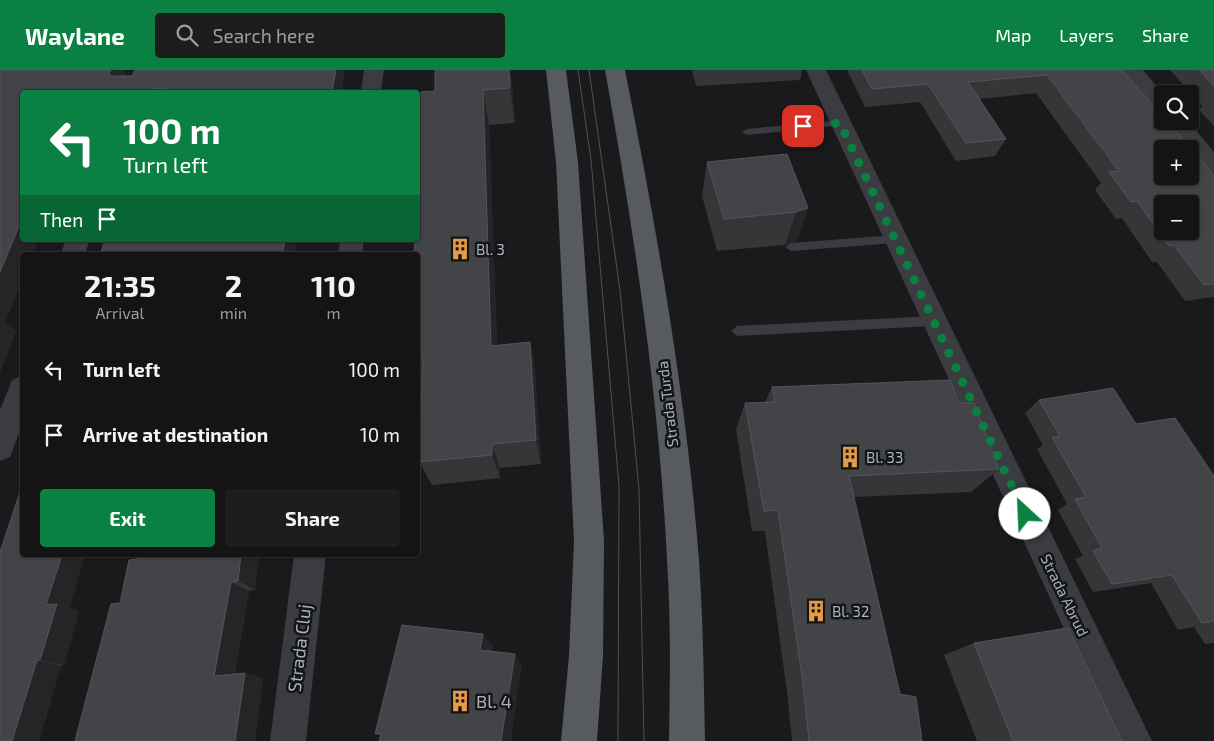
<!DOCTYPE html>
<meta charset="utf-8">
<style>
:root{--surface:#141415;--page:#1d1d1e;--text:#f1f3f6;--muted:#9d9ea0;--line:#333334;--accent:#0b8043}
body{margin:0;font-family:"Exo 2",sans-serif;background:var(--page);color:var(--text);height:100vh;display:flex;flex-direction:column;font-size:19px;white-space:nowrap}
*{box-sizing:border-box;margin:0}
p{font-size:16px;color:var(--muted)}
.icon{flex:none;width:28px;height:28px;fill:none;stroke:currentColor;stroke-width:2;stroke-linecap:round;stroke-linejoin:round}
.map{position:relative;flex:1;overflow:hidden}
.panel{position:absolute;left:20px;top:182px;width:400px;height:305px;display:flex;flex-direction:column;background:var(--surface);border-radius:5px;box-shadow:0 1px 4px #0004,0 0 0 1px var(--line)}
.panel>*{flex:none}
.top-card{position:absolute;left:20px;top:20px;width:400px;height:152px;border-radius:5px;box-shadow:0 1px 4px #0004,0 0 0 1px var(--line);background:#0b8043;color:#fff;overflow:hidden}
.controls{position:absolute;left:1154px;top:15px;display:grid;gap:10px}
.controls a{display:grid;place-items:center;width:45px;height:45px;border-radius:5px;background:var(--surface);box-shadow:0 1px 4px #0004,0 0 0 1px var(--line);font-size:25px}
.pin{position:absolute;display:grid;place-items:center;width:42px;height:42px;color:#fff;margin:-21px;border-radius:10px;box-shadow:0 2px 8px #0006}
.me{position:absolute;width:55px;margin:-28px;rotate:335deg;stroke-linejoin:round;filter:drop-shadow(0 0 4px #0008)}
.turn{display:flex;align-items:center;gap:18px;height:105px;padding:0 20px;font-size:22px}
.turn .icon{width:65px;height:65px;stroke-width:2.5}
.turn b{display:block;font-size:35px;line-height:42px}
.then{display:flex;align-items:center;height:48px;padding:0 20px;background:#0003;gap:10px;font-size:19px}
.eta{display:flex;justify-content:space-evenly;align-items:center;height:85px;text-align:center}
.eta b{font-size:30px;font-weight:700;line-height:35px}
.action{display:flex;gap:10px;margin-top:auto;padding:10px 20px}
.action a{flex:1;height:58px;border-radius:5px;background:var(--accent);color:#fff;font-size:20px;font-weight:700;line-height:58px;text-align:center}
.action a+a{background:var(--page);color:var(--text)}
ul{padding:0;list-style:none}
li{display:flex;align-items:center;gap:15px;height:65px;padding:0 20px}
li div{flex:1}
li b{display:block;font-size:19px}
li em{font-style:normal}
header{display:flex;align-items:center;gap:30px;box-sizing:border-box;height:70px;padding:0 25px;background:var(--accent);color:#fff}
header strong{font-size:24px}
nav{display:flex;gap:28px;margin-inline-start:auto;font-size:18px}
.search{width:350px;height:45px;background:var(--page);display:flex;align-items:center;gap:12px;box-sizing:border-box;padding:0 18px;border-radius:5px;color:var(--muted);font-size:19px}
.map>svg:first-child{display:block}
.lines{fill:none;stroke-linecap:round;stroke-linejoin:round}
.lane{fill:#3b3c40;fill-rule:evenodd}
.street{fill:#3b3c40;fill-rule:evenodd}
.primary{fill:#575a5f;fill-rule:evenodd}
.tram{stroke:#4e5155;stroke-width:1}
.wall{fill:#363639}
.shaded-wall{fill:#252527}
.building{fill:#434447;stroke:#535559;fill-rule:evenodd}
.route{stroke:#0b8043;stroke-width:9;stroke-dasharray:0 16.2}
.labels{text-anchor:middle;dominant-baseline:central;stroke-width:5;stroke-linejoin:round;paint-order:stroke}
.poi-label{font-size:15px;fill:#adb3ba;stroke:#141517;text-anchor:start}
.street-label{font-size:15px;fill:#adb3ba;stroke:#141517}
.near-street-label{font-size:18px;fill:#adb3ba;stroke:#141517}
.near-poi-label{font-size:18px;fill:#adb3ba;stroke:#141517;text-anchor:start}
</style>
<header>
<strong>Waylane</strong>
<div class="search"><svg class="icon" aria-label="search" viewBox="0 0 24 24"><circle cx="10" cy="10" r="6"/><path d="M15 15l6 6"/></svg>Search here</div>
<nav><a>Map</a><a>Layers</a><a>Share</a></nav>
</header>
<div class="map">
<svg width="1214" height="671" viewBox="0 0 1214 671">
<rect width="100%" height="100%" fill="#1a1a1c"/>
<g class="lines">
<!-- lane -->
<g class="lane">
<polygon points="840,50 845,53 844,55 747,65 742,62 747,59"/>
<polygon points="895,165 901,169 895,173 791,181 785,177 791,173"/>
<polygon points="933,246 939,251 933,256 737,266 731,261 737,256"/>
</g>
<!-- street -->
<g class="street">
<polygon points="364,0 384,0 381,22 361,22"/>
<polygon points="806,0 826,0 1152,671 1116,671"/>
<polygon points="1122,0 1143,0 1163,24 1162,41 1155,40"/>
<polygon points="1166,51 1188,51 1214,82 1214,103 1206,101"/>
<polygon points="66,170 90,170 84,185 60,185"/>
<polygon points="340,170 364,170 362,185 338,185"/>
<polygon points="22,306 22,355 10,387 0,391 0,340 12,310"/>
<polygon points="294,485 326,485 306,671 270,671"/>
</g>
<!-- primary -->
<g class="primary">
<polygon points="546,0 566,0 578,92 604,471 603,586 597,671 561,671 569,586 574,471 556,92"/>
<path d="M605,0H625C657,161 686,325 699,490C703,550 704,611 705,671H669C670,611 671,550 667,490C659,326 634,162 605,0Z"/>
</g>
<!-- tram -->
<g class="tram">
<polyline points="578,0 591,90 619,416 618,671"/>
<polyline points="589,0 620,220 639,419 644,671"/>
</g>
</g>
<!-- wall -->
<g class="wall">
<polygon points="0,0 123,0 127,6 342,22 22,22 22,170 38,170 5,252 16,261 0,302"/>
<polygon points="692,0 802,0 800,10 696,16"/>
<polygon points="847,0 1122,0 1214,105 1214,227 1185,231 1157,192 1152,192 1122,148 1116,149 1095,120 1101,113 1036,23 979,29 1006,69 995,86 956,91 920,32 865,37"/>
<polygon points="1170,0 1214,0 1214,56 1199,40 1202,36"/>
<polygon points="511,4 515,53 489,55 497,275 530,272 535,301 541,394 500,398 500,408 432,415 419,392 422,316 418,307 418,185 435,21"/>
<polygon points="707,92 808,138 797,171 785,175 717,181 702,126"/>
<polygon points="772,317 959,333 999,399 971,422 854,427 900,624 922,671 792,671 787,622 765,461 752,461 736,359 745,333 765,332"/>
<polygon points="1039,330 1136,354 1214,406 1214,573 1205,574 1194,557 1178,560 1151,513 1093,522 1075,489 1083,486 1058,440 1067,434 1037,379 1043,375 1025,343"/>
<polygon points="22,416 70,538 79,541 64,595 61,596 39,671"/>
<polygon points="151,485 259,485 255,520 249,521 235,604 263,608 255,671 120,533 151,487"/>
<polygon points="974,573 1122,671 977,671 944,585"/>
</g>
<!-- shaded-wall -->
<g class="shaded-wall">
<polygon points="109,0 123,0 127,7 121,21 109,4"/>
<polygon points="336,0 345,0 342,22 332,22"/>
<polygon points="509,0 511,0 511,4 515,53 510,18"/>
<polygon points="483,20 489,55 498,304 491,276"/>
<polygon points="808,138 797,171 785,175 796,142"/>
<polygon points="22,149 22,170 38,170 32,185 22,185 22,208 5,252 16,261 0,302 0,202"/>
<polygon points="285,170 297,170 295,185 282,185"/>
<polygon points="530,272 535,301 541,394 536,370"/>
<polygon points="492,374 500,398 500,408 492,385"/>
<polygon points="62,485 85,485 70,538 79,541 64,595 40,590 46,535"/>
<polygon points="241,485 259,485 255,520 238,511"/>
<polygon points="231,512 249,521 234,612 214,606"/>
<polygon points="483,564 493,576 491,591 480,580"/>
<polygon points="515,584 522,595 511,671 501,671"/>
<polygon points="37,590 61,596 39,671 12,671"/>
<polygon points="245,603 263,608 255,671 235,671"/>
</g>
<!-- building -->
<g class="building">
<polygon points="0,0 111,0 109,4 111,6 132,6 135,0 336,0 332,22 164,22 165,18 123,22 22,22 22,149 0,202"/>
<polygon points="435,0 509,0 510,18 483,20 491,276 530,272 536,370 492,374 492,385 419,392 423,288 418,289 418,185 414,185 415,170 418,170 418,110 421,22 435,21"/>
<path d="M862,0H1122L1162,46V51H1167L1214,105V214L1204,215L1174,175L1169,176L1137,131L1131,132L1109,102L1119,101L1047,5L968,12L1006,69L966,73L928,14L872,19ZM1162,79H1190V106H1162ZM1162,134H1190V161H1162Z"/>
<polygon points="1199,0 1214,0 1214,16"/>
<polygon points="787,84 808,138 796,142 724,149 707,92"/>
<polygon points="105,170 285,170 282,185 100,185"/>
<polygon points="950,310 959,333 974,333 999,399 849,406 900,624 916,627 922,671 809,671 803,613 778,440 764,441 745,333 775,332 772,317"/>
<polygon points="1113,318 1136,354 1175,348 1214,406 1214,551 1202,553 1172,505 1112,514 1093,481 1102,478 1075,429 1086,427 1052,367 1060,366 1039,330"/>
<polygon points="22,416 22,485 62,485 46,535 57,534 40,590 37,590 12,671 0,671 0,482"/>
<polygon points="151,485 241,485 238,511 231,512 214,606 245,603 235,671 75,671 111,534 120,533 129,490 151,487"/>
<polygon points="402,555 483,564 480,580 515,584 501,671 379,671 381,664 375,664"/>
<polygon points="1068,558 1122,671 1013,671 974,573"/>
</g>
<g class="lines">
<!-- route -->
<polyline class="route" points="803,56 840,53 1025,444"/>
</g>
<!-- icons -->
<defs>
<g id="building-bare" transform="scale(1.725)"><path d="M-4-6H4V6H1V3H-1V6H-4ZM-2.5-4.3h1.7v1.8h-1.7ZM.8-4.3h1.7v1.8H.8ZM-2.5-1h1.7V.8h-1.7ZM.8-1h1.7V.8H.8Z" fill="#e79b46" stroke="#141517" stroke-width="2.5" paint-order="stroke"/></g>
</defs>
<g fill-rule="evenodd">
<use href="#building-bare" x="460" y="179"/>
<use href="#building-bare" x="850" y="387"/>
<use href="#building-bare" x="816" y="541"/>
<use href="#building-bare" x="460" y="631"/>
</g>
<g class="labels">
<!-- poi labels -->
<g class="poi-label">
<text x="476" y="179">Bl. 3</text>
<text x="866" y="387">Bl. 33</text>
<text x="832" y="541">Bl. 32</text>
</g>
<!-- street labels -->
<g class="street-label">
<text transform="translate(667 334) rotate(-97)">Strada Turda</text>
<text transform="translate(1065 525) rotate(64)">Strada Abrud</text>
</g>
<!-- near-street labels -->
<g class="near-street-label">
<text transform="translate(299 578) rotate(-83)">Strada Cluj</text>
</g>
<!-- near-poi labels -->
<g class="near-poi-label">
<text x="476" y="631">Bl. 4</text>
</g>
</g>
</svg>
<div class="controls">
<a><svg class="icon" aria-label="search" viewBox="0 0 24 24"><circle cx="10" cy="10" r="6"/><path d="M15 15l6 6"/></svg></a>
<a>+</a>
<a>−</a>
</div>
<div class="pin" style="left:803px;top:56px;background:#d93025"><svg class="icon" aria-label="arrive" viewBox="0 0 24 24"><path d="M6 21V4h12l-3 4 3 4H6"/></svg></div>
<svg class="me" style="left:1025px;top:444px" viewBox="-20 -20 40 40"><circle r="19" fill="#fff"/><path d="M0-13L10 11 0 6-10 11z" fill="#0b8043"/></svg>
<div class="top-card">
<div class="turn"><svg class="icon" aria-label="left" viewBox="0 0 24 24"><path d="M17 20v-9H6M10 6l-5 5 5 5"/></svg><div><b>100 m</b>Turn left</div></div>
<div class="then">Then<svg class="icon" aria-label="arrive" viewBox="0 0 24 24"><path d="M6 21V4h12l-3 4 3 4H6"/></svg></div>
</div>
<section class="panel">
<div class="eta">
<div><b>21:35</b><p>Arrival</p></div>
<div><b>2</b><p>min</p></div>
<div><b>110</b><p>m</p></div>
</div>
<ul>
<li><svg class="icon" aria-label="left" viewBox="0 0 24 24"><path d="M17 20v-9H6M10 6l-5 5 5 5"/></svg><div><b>Turn left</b></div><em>100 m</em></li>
<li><svg class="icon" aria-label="arrive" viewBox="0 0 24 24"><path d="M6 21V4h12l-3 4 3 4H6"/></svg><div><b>Arrive at destination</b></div><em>10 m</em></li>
</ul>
<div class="action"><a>Exit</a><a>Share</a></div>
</section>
</div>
